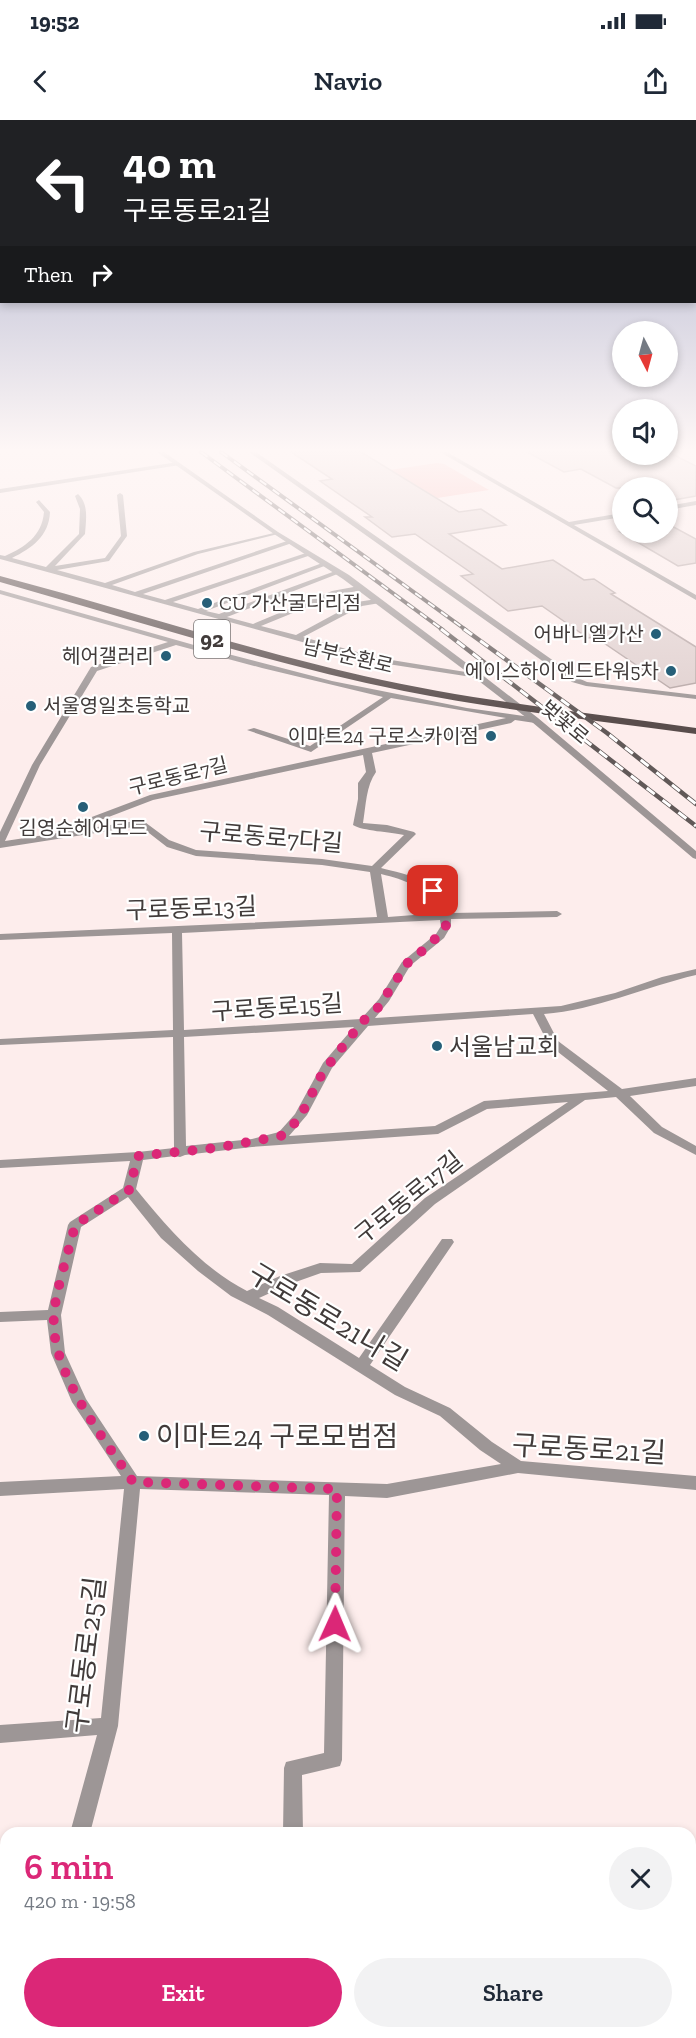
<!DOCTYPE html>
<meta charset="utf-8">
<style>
:root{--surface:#fff;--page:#f2f2f3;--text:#1f2937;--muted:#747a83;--accent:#db2777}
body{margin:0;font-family:"Zilla Slab","Noto Sans KR",serif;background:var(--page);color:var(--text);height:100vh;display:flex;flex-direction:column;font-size:22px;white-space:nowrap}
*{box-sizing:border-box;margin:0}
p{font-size:20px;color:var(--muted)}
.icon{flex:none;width:33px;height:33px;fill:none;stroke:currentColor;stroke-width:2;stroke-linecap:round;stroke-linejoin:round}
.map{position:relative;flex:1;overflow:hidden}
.sheet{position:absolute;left:0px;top:1707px;width:696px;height:212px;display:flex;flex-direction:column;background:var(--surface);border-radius:18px 18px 0 0;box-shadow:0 3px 9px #0003}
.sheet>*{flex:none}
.hud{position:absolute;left:0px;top:0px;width:696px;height:183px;box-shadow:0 3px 9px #0003;background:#202124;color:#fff;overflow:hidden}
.needle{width:39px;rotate:174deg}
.buttons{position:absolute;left:612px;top:201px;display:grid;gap:12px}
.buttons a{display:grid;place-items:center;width:66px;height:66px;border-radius:50%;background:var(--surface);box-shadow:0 3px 9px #0003;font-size:30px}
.pin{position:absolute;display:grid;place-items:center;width:51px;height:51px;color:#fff;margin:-26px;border-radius:12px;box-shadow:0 3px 9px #0006}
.me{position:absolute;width:66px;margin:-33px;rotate:1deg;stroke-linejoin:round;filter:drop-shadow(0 0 4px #0008)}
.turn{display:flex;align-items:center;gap:21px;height:126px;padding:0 24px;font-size:27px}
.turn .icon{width:78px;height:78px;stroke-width:2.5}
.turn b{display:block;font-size:42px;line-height:51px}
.then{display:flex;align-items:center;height:57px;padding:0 24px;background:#0003;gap:12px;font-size:22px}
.round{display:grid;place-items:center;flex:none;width:63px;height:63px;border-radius:32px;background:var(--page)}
.summary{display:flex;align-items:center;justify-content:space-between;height:102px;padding:0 24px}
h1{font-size:36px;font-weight:600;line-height:45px;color:var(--accent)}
.action{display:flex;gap:12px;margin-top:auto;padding:12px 24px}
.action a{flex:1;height:69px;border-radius:36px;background:var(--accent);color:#fff;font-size:24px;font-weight:600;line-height:69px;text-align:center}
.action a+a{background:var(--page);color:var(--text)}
.status{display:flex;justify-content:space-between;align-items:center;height:42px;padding:0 30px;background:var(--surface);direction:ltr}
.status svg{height:16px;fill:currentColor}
header{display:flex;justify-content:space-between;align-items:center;height:78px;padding:0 24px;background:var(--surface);font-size:27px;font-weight:600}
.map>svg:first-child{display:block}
.green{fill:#fab9b7}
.building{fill:#e0d0cf;stroke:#b5a5a4;stroke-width:1.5}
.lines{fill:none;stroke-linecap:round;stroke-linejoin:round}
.minor{fill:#9d9696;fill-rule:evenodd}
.tertiary{fill:#9d9696;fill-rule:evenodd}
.primary{fill:#594d4c;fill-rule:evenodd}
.rail-far1-casing{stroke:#615958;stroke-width:4}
.rail-casing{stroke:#615958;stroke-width:4.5}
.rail-far1{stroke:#fff;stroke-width:2;stroke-dasharray:8;stroke-linecap:butt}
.rail{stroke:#fff;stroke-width:3;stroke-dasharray:10;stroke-linecap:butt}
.route{stroke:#db2777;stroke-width:10;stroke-dasharray:0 18}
.poi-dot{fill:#265f78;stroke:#fff;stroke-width:2}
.labels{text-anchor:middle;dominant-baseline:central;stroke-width:4.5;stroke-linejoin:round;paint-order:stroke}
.far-poi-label{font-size:20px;fill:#413b3a;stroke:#fff;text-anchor:end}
.far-street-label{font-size:20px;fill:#413b3a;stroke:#fff}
.shield{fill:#fff;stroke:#7a7675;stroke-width:1.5}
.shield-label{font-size:22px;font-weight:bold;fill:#413b3a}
.street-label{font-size:24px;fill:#413b3a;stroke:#fff}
.poi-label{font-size:24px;fill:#413b3a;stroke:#fff;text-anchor:start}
.near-street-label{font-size:28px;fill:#413b3a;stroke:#fff}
.near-poi-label{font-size:28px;fill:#413b3a;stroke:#fff;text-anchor:start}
</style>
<div class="status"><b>19:52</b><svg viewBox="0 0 49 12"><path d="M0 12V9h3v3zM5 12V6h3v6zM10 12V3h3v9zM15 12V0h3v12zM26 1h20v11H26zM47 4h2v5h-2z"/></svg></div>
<header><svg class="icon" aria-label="back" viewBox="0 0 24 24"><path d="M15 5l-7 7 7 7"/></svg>Navio<svg class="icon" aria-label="share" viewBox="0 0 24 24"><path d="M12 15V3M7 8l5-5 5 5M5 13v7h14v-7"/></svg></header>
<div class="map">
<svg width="696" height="1918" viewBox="0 0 696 1918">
<rect width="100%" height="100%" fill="#fdedec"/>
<!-- green -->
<polygon class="green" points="437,343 444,344 489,370 437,378 390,350"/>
<!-- building -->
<g class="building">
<polygon points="291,332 361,332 459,392 481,389 506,405 449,414 502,449 553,440 584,460 594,459 615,473 611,474 696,527 696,563 670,568 595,517 588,518 542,486 508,491 461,456 473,454 415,414 392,417 365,397 372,397 320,361 332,359"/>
<polygon points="527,332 622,332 622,334 668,334 668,332 696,346 696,376 668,381 668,368 616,368 581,349 564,352"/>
<polygon points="668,404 696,419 696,443 678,446 620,412 668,412"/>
</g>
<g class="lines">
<!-- minor -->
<g class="minor">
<polygon points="249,332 256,332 578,558 587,562 696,575 696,579 586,566 572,562"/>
<polygon points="178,342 180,345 0,373 0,369"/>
<path d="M78,374C89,384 86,400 85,414L55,446L105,438L121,416L117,375L120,373L123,375L127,416L109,441L57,450L105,463L194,432L278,412V414L198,434L112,465L135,472L290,420L292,421V423L143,474L165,480L309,432L311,433V435L173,482L198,489L325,442L327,443V445L206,491L219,494L338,450L342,452L340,453L227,497L253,504L332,471L359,466H362V470L337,475L261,506L296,515L357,482L377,479L381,481L380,483L362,486L303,517L379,538L478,554L482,556L478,558L375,542L0,439V435L5,436C25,427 42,416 44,392L36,382L39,380L50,392C49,416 32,428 12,438L46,447L79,414L80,389L75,376Z"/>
<path d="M0,470L201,527L332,561L467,588L538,598V602L535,603L515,600L511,603L372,633L376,652C366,666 366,685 363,703L387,705L414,712L416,714L381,748C405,754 449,763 451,793L557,791L562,794L557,797L451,799V806L444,818L410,846L389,881L375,898L561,886L615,873L662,857L696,849V855C645,867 596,890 544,894L558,921L622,969L696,958V966L630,976L662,1007L696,1026V1035L654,1013L616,977L585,980L435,1084L360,1152L321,1153L290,1164L259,1178L278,1187L359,1238L442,1119H452L454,1122L452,1125L370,1245L405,1267L450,1288L492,1322L521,1341L696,1356V1370L518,1353L387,1378L345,1376L342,1640L340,1646L302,1655L303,1713H283L284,1648L286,1642L324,1633L329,1375L140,1369L118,1606L90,1713H70L97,1615L0,1623V1605L101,1598L124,1369L0,1376V1362L121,1356L72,1282L51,1233L47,1200L0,1202V1192L48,1190L68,1105L70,1102L123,1068L130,1041L0,1048V1040L138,1032L174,1028L173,917L0,925V919L173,910L172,813L0,820V814L377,797L370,752L322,745L196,736L167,727L140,706L0,728V712L32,645L91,547L168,522L0,474ZM176,525L262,548L383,577L310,626L254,608L247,610L311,632L391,578L506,598L150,675L68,706L66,708L71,711L5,721L40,645L97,551ZM363,635L366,652L358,663V679L353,705C362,711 391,712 404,715L372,746L322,739L196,730L169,720L142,700L72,711L153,680ZM381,754C406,760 422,767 440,784V793L388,797ZM440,800L441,806L436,814L402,842L379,879L361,899L184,910L182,813ZM533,894L549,925L608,971L484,981L435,1006L289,1016L307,995L332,948L368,906ZM354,907L323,943L295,994L279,1012L252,1019L186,1026L184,917ZM568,982L425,1078L352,1144L320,1143L280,1156L247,1171C202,1148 167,1107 136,1069L143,1040L175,1036L180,1037L185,1035L252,1027L438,1014L487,989ZM128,1077L161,1118L198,1151L231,1176L268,1195L395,1275L440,1296L480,1330L501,1344L387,1364L137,1356L86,1279L65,1233L61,1195L81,1107Z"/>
<polygon points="6,1835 6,1863 0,1865 0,1837"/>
<rect x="690" y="1873" width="6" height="22"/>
<rect x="283" y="1912" width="22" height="6"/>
<polygon points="329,1912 404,1912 402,1918 326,1918"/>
</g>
<!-- tertiary -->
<g class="tertiary">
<polygon points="157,332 164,332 278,412 349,455 481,554 538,598 696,731 696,739 693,738 532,602 475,558 343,459 274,414"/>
<polygon points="440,332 447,332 569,402 622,393 622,397 574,405 696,475 696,480"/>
<polygon points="696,381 696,385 668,390 668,386"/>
</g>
<!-- primary -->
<path class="primary" d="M0,456C122,488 241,528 364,556C473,581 585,592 696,608V614C599,601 500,590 404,571C267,543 134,500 0,462Z"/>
<!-- rail-far1 casing -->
<g class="rail-far1-casing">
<g id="rail-far1">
<polyline points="201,332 443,510"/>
<polyline points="221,332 466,510"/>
</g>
</g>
<!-- rail casing -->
<g class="rail-casing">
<g id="rail">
<polyline points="441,509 696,706"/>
<polyline points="464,509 607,613 696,684"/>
</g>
</g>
<!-- rail-far1 -->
<use href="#rail-far1" class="rail-far1"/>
<!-- rail -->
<use href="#rail" class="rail"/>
</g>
<!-- sky -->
<linearGradient id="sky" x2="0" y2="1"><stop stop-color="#a4a9c8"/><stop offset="0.55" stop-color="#fef7f6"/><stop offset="1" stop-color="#fef7f6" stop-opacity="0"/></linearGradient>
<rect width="696" height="600" fill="url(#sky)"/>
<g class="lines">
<!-- route -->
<path class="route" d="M335,1504L337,1369L133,1362C103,1317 49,1251 54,1194C56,1169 69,1131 75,1105L129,1070L138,1036L216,1028L281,1016L299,999L323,952L362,902L377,889L409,841L426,828L445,809L448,796L443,783L433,771"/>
</g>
<!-- markers -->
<g class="poi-dot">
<circle cx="207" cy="483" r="6"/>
<circle cx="656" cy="514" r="6"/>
<circle cx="166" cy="536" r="6"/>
<circle cx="671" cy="551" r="6"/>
<circle cx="31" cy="586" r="6"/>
<circle cx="491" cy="616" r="6"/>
<circle cx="83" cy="687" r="6"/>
<circle cx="437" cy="926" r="6"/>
<circle cx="144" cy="1316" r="6"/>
</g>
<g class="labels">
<!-- far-poi labels -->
<g class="far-poi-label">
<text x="219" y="483" text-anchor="start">CU 가산굴다리점</text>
<text x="644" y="514">어바니엘가산</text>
<text x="154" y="536">헤어갤러리</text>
<text x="659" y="551">에이스하이엔드타워5차</text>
<text x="43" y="586" text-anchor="start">서울영일초등학교</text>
<text x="479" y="616">이마트24 구로스카이점</text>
<text x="83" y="708" text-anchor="middle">김영순헤어모드</text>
</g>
<!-- far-street labels -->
<g class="far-street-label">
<text transform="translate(348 536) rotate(13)">남부순환로</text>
<text transform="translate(565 602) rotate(40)">벚꽃로</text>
<text transform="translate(178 656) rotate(-14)">구로동로7길</text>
</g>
<!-- shield labels -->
<rect class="shield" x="194" y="500" width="36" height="38" rx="4.5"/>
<g class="shield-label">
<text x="212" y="519">92</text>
</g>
<!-- street labels -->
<g class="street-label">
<text transform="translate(271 717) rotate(5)">구로동로7다길</text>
<text transform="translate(191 788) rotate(-2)">구로동로13길</text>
<text transform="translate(277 887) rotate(-4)">구로동로15길</text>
<text transform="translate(408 1077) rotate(-39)">구로동로17길</text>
</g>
<!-- poi labels -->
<g class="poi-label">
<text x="449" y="926">서울남교회</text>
</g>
<!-- near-street labels -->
<g class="near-street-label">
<text transform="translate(328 1197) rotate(31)">구로동로21나길</text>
<text transform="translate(589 1329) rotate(3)">구로동로21길</text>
<text transform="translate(86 1535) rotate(-83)">구로동로25길</text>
</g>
<!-- near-poi labels -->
<g class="near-poi-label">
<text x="156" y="1316">이마트24 구로모범점</text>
</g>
</g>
</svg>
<div class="buttons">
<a><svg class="needle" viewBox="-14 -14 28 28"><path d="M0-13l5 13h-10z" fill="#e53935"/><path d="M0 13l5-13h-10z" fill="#747a83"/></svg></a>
<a><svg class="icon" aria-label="sound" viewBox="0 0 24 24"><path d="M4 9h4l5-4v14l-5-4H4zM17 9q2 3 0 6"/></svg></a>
<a><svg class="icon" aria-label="search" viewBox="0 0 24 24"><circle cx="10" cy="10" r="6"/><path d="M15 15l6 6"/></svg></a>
</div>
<div class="pin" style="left:433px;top:771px;background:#d93025"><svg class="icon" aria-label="arrive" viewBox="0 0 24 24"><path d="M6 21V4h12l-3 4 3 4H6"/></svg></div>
<svg class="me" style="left:335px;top:1504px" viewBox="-20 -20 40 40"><path d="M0-17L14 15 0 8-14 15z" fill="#db2777" stroke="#fff" stroke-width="4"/></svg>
<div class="hud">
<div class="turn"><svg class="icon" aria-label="left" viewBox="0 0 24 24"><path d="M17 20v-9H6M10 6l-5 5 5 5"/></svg><div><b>40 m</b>구로동로21길</div></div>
<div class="then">Then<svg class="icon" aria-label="right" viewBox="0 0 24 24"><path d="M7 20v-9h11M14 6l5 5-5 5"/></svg></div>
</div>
<section class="sheet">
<div class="summary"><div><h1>6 min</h1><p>420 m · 19:58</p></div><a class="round"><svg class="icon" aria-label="close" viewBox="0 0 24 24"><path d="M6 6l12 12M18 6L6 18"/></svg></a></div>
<div class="action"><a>Exit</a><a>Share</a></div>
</section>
</div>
